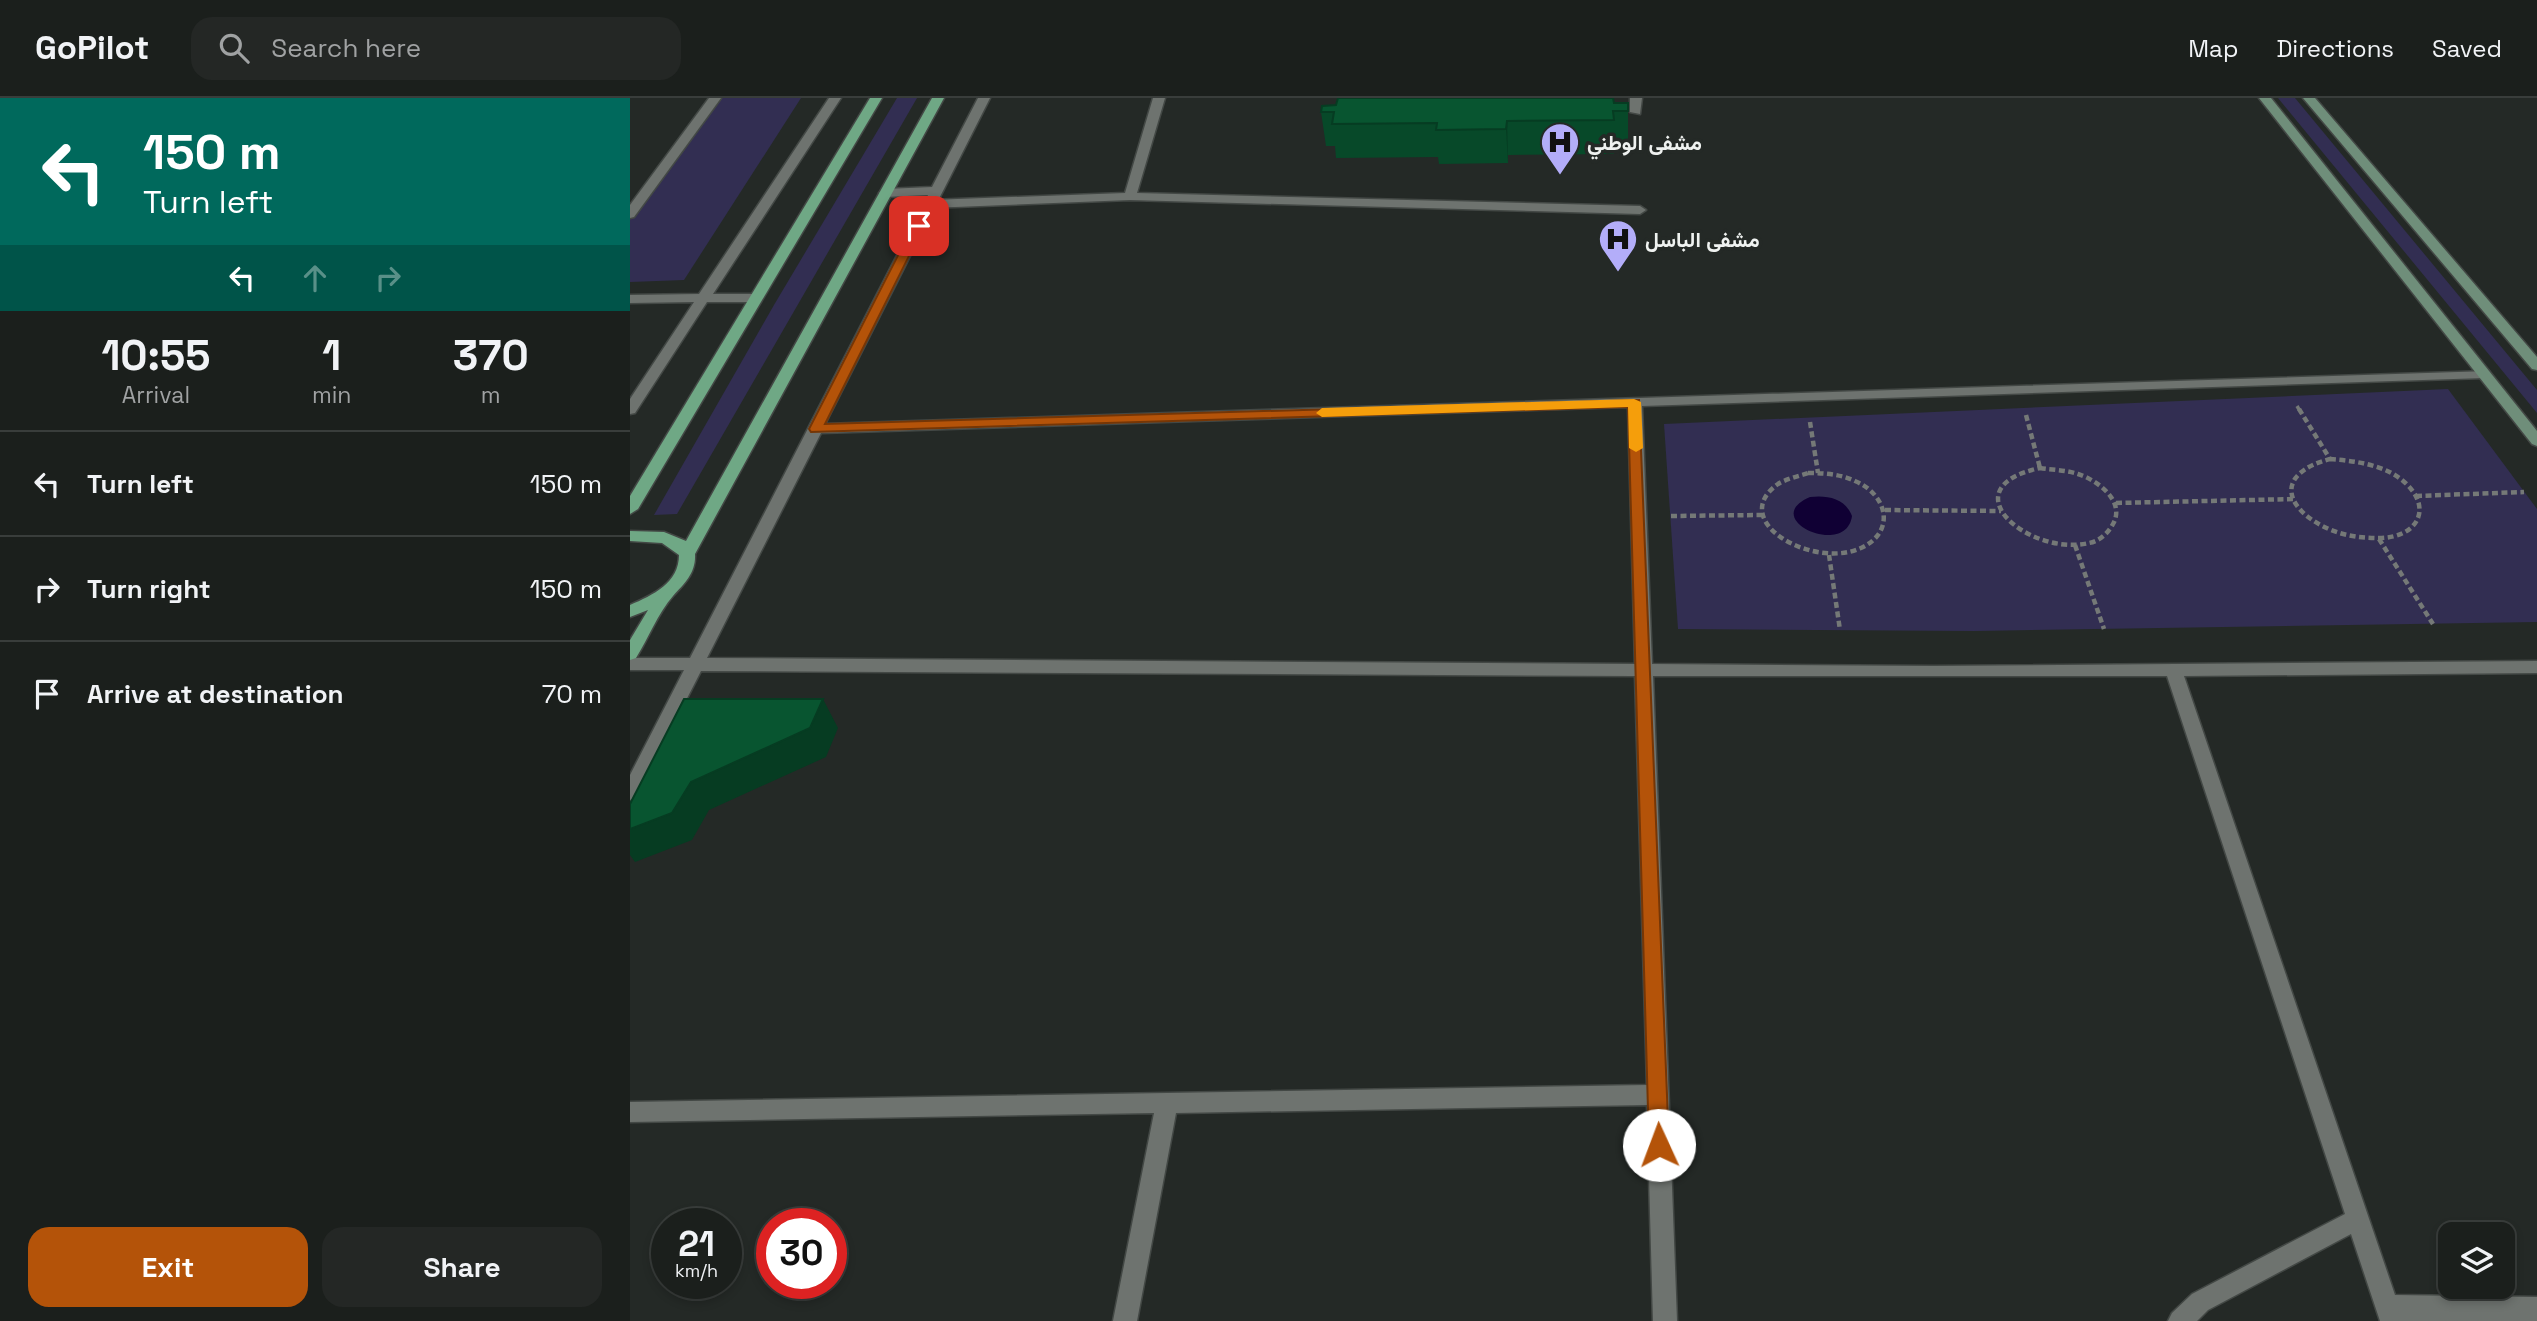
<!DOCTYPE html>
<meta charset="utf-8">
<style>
:root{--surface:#1b1f1c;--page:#242725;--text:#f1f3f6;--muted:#a0a2a3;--line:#393d3b;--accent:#b45309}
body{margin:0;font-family:"Space Grotesk",Vazirmatn,sans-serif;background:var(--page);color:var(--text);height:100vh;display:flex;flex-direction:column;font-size:26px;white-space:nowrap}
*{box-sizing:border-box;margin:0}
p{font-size:23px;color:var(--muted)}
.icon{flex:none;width:38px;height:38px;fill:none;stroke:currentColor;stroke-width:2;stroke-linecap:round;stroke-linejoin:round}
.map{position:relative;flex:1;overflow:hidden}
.panel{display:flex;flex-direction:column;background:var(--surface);width:630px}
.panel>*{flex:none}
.top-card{background:#00695c;color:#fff;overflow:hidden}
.buttons{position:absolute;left:1808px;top:1124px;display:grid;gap:14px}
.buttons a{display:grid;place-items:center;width:77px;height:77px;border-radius:14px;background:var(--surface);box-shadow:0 4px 10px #0003,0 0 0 2px var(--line);font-size:35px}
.speed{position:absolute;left:21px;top:1110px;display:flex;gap:14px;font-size:35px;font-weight:700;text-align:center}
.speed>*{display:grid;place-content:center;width:91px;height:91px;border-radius:50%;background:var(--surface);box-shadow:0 4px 10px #0003,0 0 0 2px var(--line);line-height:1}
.speed small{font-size:18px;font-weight:400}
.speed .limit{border:10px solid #d22;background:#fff;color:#111}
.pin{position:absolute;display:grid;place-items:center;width:60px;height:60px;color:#fff;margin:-30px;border-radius:14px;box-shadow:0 4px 10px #0006}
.me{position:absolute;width:77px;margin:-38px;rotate:358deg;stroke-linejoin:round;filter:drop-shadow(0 0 5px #0008)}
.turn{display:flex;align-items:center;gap:24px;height:147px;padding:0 28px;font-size:32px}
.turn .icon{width:91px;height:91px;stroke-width:2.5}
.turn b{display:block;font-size:49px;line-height:60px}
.lanes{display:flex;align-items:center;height:66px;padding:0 28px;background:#0003;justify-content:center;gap:35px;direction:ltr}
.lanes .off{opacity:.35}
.eta{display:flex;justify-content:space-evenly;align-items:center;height:119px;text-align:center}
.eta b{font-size:42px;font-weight:700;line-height:49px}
.primary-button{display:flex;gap:14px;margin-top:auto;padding:14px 28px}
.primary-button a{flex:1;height:80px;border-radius:21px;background:var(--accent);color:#fff;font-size:28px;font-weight:700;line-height:80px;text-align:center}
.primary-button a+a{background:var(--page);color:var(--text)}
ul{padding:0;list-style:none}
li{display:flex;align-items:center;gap:21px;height:105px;padding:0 28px;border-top:2px solid var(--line)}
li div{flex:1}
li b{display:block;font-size:26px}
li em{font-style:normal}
header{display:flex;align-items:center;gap:42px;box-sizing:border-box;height:98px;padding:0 35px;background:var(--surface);border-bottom:2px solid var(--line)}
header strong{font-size:33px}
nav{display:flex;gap:38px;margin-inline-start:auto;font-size:24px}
.search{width:490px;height:63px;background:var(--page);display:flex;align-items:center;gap:18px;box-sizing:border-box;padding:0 24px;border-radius:21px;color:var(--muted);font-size:26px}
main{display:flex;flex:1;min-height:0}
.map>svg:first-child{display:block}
.green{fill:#322e52}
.water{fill:#100034}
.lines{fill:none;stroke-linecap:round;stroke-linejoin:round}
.service-casing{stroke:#434845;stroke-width:3}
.minor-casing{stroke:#434845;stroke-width:3}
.secondary-casing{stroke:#434845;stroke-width:3}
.primary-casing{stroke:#434845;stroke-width:3}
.path-far1{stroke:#757977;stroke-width:3.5;stroke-dasharray:5 2.5;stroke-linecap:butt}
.path{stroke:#757977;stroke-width:4.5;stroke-dasharray:6 3.5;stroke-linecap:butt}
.service{fill:#6e736f;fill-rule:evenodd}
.minor{fill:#6e736f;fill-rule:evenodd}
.secondary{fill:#6f8e7a;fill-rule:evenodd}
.primary{fill:#6fa885;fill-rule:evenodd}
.wall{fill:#074929}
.shaded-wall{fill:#063c22}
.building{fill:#085530;stroke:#063c22;stroke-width:2}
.route{fill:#b45309;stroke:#753606;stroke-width:2}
.slow{fill:#f59e0b}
.labels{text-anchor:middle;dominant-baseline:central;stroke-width:7;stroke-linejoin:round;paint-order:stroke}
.far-poi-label{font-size:21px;font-weight:bold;fill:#eff2f0;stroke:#242926;text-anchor:start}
</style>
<header>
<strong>GoPilot</strong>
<div class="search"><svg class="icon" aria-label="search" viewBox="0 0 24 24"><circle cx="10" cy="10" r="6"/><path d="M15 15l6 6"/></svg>Search here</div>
<nav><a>Map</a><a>Directions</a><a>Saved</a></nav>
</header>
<main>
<section class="panel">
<div class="top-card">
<div class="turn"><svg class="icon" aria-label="left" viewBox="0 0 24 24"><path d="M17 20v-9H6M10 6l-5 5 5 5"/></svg><div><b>150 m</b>Turn left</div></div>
<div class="lanes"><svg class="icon" aria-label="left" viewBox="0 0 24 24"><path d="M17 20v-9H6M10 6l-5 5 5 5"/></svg><svg class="icon off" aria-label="ahead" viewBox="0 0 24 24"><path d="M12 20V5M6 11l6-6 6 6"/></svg><svg class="icon off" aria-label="right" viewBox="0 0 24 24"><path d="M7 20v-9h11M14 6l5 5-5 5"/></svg></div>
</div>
<div class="eta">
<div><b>10:55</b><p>Arrival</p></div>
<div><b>1</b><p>min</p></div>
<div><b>370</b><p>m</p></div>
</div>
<ul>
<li><svg class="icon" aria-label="left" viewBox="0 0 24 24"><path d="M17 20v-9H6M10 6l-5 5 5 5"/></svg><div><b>Turn left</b></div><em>150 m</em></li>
<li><svg class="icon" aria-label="right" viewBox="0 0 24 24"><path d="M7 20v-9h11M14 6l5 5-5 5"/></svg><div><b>Turn right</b></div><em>150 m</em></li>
<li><svg class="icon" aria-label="arrive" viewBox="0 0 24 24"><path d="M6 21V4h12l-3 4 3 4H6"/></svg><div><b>Arrive at destination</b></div><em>70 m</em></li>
</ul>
<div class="primary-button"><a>Exit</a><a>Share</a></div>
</section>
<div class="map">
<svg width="1907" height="1223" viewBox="0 0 1907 1223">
<rect width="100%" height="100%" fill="#242926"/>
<!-- green -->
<g class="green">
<polygon points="89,0 171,0 54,182 0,184 0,119"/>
<polygon points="267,0 287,0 47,416 24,417 144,207"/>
<polygon points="1648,0 1665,0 1907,292 1907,315"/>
<polygon points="1818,291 1907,411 1907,524 1344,533 1048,531 1034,326"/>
</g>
<!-- water -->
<path class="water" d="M1180,399C1197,397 1215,400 1222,418C1216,461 1128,421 1180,399Z"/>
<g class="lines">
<!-- service casing -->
<g class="service-casing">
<g id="service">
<polygon points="523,0 535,0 507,95 1010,108 1016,112 1010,116 500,102 300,110 294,106 300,102 495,95"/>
<polygon points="1000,0 1012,0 1010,16 1000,14"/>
</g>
</g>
<!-- minor casing -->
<g class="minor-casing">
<g id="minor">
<polygon points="79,0 91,0 4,119 0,120 0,107"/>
<polygon points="199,0 211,0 83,196 125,196 132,200 125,204 77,204 5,315 0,316 0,301 64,204 0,205 0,197 69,196"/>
<path d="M348,0H360L195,326L1859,273V279L1854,280L1012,308L1022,566L1304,568L1907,563V575L1554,578L1765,1197L1907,1199V1223H1750L1721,1136L1578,1212L1567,1223H1538L1542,1215L1562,1196L1715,1116L1537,578H1023L1047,1223H1023L1017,1007L546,1015L507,1223H483L524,1015L0,1024V1004L1017,987L1005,578L71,573L6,700L0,702V677L54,572H0V560H60L298,97L255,99L249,95L255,91L302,89ZM998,309L1005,566L77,560L191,335Z"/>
</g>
</g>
<!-- secondary casing -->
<g class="secondary-casing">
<g id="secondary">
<polygon points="1629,0 1641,0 1907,333 1907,348 1902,346"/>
<polygon points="1673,0 1685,0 1907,259 1907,272 1902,271"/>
</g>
</g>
<!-- primary casing -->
<g class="primary-casing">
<g id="primary">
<polygon points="240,0 252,0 8,411 0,416 0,398"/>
<path d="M302,0H314L65,456C66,475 55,485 43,498C28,515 18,541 6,560L0,562V542L18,512L0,519V507C23,497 49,485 49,457L32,445L0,443V433L34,434L56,443Z"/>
</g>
</g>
<!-- path-far1 -->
<polyline class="path-far1" points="1667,308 1670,313"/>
<!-- path -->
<g class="path">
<polyline points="1669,311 1700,361"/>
<polyline points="1396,317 1410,370"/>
<polyline points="1180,324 1188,375"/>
<path d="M1700,361C1724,363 1752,366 1772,382C1805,409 1788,440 1749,440C1732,440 1716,438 1701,432C1654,412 1643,376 1700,361Z"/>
<path d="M1410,370C1422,372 1436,372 1448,376C1467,382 1496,403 1483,426C1478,435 1470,443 1459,445C1399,459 1317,390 1410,370Z"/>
<path d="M1178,375C1194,375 1210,376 1225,383C1258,397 1266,434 1231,450C1183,472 1096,423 1148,386C1156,381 1169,378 1178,375Z"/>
<polyline points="1786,398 1894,394"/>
<polyline points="1486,405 1665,401"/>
<polyline points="1255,412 1371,413"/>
<polyline points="1041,418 1132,417"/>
<polyline points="1749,441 1803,526"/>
<polyline points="1445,447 1474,531"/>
<polyline points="1199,457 1210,532"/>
</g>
<!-- service -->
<use href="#service" class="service"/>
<!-- minor -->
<use href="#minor" class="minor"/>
<!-- secondary -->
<use href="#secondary" class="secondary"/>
<!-- primary -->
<use href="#primary" class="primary"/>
</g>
<!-- wall -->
<polygon class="wall" points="984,5 998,13 998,47 984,47 984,56 878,57 878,65 809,66 808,59 706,60 705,48 696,48 691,14"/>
<!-- shaded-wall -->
<g class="shaded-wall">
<polygon points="877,23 878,57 878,65 876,31"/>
<polygon points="193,601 208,630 196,659 79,712 62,742 5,764 0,757 0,731 61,684"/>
</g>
<!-- building -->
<g class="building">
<polygon points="708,0 983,0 984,5 998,5 998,13 983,13 984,22 877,23 876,31 806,32 807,25 702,26 704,14 691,14 692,8 706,7"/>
<polygon points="54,601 193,601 180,630 61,684 42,715 0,731 0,706"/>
</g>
<!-- route -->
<polygon class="route" points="289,125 294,128 195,326 1009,302 1039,1047 1036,1053 1029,1056 1022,1053 1019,1047 998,309 181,334 179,331 283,128"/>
<!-- slow -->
<polygon class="slow" points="1004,301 1011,304 1013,350 1006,354 999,350 998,309 692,319 686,315 692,310"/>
<!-- icons -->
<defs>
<g id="hospital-pin" transform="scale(2.0125)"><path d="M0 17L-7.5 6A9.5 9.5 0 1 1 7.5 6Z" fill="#b3adf9" stroke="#242926"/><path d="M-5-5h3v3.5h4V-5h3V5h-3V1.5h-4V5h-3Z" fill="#111"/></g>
</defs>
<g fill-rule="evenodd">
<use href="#hospital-pin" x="930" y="44"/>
<use href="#hospital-pin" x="988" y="141"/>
</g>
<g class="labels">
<!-- far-poi labels -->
<g class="far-poi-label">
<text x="957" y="44">مشفى الوطني</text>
<text x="1015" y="141">مشفى الباسل</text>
</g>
</g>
</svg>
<div class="buttons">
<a><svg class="icon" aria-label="layers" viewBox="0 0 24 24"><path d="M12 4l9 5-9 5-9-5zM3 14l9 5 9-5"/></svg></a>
</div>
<div class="speed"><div>21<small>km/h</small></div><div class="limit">30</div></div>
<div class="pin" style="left:289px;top:128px;background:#d93025"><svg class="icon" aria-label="arrive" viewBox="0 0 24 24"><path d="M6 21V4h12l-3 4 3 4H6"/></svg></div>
<svg class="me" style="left:1029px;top:1047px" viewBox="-20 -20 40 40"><circle r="19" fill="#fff"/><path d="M0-13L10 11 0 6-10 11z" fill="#b45309"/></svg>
</div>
</main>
